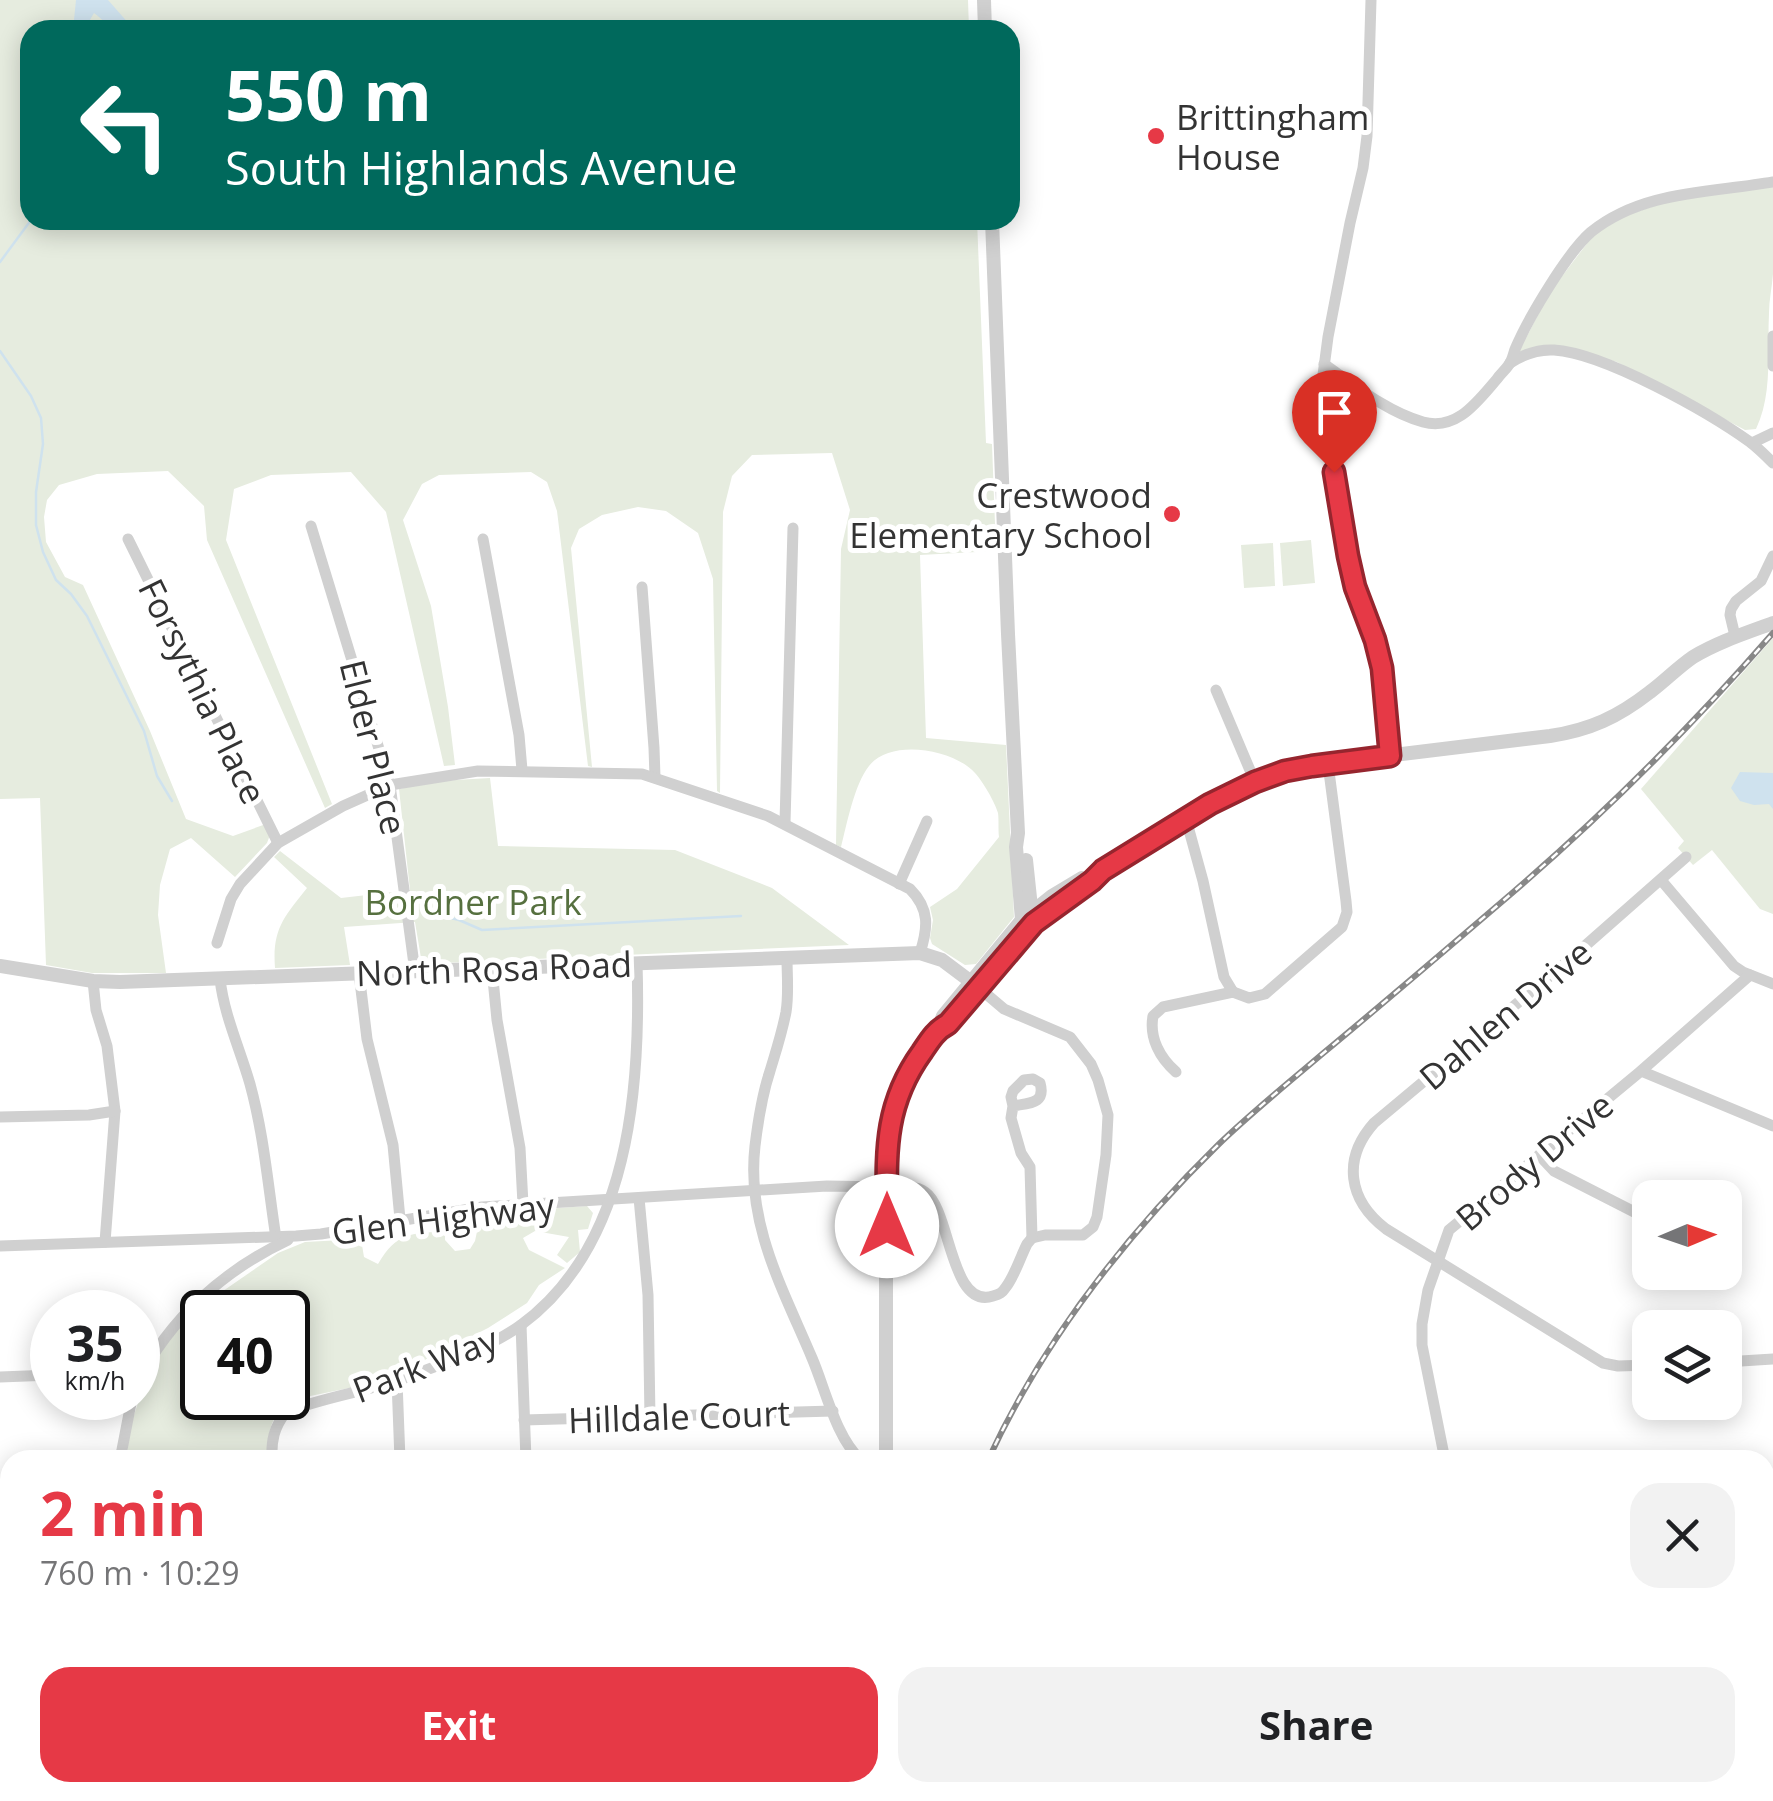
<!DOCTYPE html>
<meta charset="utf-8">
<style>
:root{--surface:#fff;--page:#f2f2f2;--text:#202124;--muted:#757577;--accent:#e63946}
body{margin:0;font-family:"Open Sans",sans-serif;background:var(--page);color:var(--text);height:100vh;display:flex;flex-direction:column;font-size:38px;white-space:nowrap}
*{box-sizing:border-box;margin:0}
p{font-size:32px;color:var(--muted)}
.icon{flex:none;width:55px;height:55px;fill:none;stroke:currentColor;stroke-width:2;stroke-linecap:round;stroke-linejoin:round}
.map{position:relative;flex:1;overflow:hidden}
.side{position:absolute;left:0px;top:1450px;width:1775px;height:352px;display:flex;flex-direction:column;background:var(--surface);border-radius:30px 30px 0 0;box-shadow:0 5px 25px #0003}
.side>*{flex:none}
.hud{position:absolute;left:20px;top:20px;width:1000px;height:210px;border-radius:30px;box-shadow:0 5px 25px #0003;background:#00695c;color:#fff;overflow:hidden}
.needle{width:65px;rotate:88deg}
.controls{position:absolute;left:1632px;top:1180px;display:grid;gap:20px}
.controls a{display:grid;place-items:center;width:110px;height:110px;border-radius:20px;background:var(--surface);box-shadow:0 5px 25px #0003;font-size:50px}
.speed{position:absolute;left:30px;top:1290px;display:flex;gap:20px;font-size:50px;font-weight:700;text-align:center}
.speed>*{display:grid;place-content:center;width:130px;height:130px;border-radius:50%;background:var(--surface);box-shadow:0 5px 25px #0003;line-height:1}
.speed small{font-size:25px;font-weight:400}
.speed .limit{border:5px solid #111;border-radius:15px;background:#fff;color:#111}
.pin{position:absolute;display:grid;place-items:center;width:85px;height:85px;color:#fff;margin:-102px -42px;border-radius:50% 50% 50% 0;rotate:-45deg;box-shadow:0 0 10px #0007}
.pin .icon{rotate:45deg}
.me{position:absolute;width:110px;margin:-55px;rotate:0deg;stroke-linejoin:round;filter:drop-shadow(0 0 8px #0008)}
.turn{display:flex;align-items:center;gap:35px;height:210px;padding:0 40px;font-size:45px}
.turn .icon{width:130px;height:130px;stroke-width:2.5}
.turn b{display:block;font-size:70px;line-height:85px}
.round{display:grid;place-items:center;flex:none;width:105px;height:105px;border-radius:30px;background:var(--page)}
.head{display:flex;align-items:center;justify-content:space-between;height:170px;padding:0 40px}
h1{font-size:60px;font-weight:700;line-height:75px;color:var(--accent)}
.primary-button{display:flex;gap:20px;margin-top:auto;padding:20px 40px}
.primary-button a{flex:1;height:115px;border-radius:30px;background:var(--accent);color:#fff;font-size:40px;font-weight:700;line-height:115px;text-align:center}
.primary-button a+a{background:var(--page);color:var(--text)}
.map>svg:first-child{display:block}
.green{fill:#e6ecdf;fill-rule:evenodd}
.water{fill:#cfe2ee}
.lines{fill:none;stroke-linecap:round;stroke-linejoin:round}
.stream{stroke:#cfe2ee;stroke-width:2.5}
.minor{stroke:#d0d0d0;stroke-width:11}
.tertiary{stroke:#d0d0d0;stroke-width:14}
.primary{stroke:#ababab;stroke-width:18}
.rail-casing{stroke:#888;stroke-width:6}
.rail{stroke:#fff;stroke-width:2.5;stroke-dasharray:8;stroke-linecap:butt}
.route-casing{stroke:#96252e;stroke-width:25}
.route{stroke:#e63946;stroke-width:18}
.poi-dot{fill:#e63946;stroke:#fff;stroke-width:4}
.labels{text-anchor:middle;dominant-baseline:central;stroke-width:10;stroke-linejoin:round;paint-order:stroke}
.poi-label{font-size:35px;fill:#333;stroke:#fff;text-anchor:start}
.street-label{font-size:35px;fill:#333;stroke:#fff}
.park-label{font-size:35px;fill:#56703f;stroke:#fff}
</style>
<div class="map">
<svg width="1773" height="1801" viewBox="0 0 1773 1801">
<rect width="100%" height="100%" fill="#fff"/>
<!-- green -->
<g class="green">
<path d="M0,0H968L969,30H30V220H977L986,443L992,444L996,551L920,555L926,738L1006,745L1014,917L976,964L965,965L932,944L930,938L933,920L930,907L957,889L999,837C998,830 999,820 998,813C995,802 983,782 975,773C954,749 890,738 869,766C854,785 847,824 841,847L836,845L841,549L850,510L832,453L752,455L732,476L723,512L720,793L717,791L713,579L698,533L666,511L638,507L602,515L579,529L571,548L592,767L588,766L557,511L547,482L531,472L439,475L422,484L403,520L431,606L448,707L455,765L444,766L386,512L351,472L271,475L234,489L226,540L332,804L325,808L207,540L204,506L168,471L97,474L59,485L47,500L44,517L46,542L65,577L83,585L150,731L186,819L233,836L266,824L270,835L267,843L235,877L191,838L170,849L160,885L158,915L166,973H92L46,965L40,798L0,799Z"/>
<path d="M1773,187C1773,216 1773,245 1773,274C1772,287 1769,300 1769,313C1767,352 1773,393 1756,429L1745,430L1617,362L1559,346L1517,355L1550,292L1595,233L1622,217L1677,198Z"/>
<polygon points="1311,540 1315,583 1283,586 1280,543"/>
<polygon points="1273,543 1275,586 1244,588 1241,545"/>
<polygon points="1773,638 1773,914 1760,909 1712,850 1693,865 1678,848 1684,841 1641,789"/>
<path d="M490,778L498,846L675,850L772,888L849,945L422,964L415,922L344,927L350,965L275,968C272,929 284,917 307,888L274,857L280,851L341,898L410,890L399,789L438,781Z"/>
<path d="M587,1206L593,1213L588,1229L578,1230L580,1252L567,1263L557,1255L569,1237L535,1231L523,1238L529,1250L565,1268L539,1285L527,1303L488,1328L383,1381L291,1400C269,1416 268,1434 267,1460H126L130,1427L147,1376L170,1337L210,1300L278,1253L305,1242L361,1239L364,1257L378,1264C397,1232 410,1234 445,1231V1240L455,1251L470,1249L475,1241L479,1222L499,1212ZM202,1312H288V1398H202Z"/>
<polygon points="1773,1589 1773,1801 1532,1801 1541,1792 1765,1792 1765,1597"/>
</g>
<!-- water -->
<g class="water">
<path d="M76,0H108L130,25C115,35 106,22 94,13L84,30H73Z"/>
<polygon points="1740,772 1773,773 1773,809 1769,804 1754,805 1740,801 1731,788"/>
</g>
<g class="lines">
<!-- stream -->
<g class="stream">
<polyline points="0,262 31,220"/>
<polyline points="0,351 31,396 41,418 43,444 36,492 36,525 43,552 56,580 71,594 87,616 144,731 157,776 172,801"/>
<polyline points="431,913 459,920 482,930 741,916"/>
</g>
<!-- minor -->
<g class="minor">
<polyline points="1371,0 1367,136 1363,168 1350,223 1328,337 1323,375 1323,402 1348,556 1355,587 1375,640 1381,668 1390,756"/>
<polyline points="1773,336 1773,366"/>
<path d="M1510,363C1524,354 1537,349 1554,350C1604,353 1708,412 1750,442C1758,448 1766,456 1773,463"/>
<path d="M1324,364C1354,385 1387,412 1423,422C1457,431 1477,402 1497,379C1501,373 1508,368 1511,361C1513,357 1514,351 1516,347C1529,317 1567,253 1591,232C1643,190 1711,193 1773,182"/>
<polyline points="1752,443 1773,433"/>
<polyline points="311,526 390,785 415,972"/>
<polyline points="128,539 278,843"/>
<polyline points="483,539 519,735 522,770"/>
<polyline points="642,587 654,748 655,777"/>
<polyline points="1735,636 1730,615 1731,609 1736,601 1761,581 1773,556"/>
<polyline points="1216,690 1255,782"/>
<polyline points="1186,819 1203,881 1224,977 1233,992"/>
<polyline points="785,823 793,528"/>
<polyline points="1661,880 1734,966 1743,972 1773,984"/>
<polyline points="899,884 927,821"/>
<path d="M217,943L231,899L240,884L278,843L343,806L390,785L478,771L642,774L768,816L910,889C930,909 928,928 920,953"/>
<path d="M787,958C787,976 789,994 786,1012C782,1033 776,1051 770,1071C762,1095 758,1121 755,1146C746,1224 783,1289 812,1358C825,1388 836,1438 861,1460"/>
<polyline points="492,969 497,1020 520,1148 523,1204"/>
<polyline points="359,973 367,1039 393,1145 400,1219"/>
<path d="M220,979C224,1015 240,1049 250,1084C264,1135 268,1186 276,1238"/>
<polyline points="93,981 96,1010 107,1046 115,1111 105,1242"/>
<polyline points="978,987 1004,1009 1070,1037 1091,1064 1098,1080 1108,1115 1106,1155 1097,1217 1093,1227 1083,1235 1045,1235 1032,1238"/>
<polyline points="1233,992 1249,998 1265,994 1342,927 1347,912 1346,901 1328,764"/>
<polyline points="1641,1071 1773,1126"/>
<path d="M1176,1072C1160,1058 1149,1038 1153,1016L1163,1007L1233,992"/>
<path d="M1013,1106C1029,1103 1046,1104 1040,1083L1033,1079L1024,1080L1013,1091L1011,1097L1013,1106L1011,1118L1021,1153L1030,1167L1032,1238"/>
<polyline points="0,1117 89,1115 115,1111"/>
<polyline points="1539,1155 1554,1171 1650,1220"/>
<path d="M887,1190C899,1188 915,1184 925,1192C951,1210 950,1310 993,1296C1000,1294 1002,1293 1006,1287C1015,1275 1020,1258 1027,1244L1032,1238"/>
<polyline points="639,1198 648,1295 650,1418"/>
<polyline points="0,1246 296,1236 321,1234 482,1207 827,1186 887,1187"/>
<polyline points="521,1325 526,1460"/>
<polyline points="1725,1362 1773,1359"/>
<path d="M1650,1365L1618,1366L1603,1363L1386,1229C1348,1200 1342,1159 1374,1123L1569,960L1686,857"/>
<polyline points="0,1377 52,1375"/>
<polyline points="397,1381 400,1460"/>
<path d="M138,1382C169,1319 224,1270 288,1240"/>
<polyline points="524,1420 833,1411"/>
<polyline points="120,1460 132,1398"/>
<path d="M272,1460C271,1441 274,1427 286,1412C327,1396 370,1391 410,1376C447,1362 489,1348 521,1325C630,1245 641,1087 637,963"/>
<polyline points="1445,1460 1422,1345 1422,1324 1428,1290 1449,1230 1641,1071 1750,975"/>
<polyline points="0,1506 10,1505"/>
<polyline points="0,1650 10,1650"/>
<polyline points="0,1707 10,1706"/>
<polyline points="502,1792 502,1801"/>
<polyline points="741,1792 742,1801"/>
</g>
<!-- tertiary -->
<g class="tertiary">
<polyline points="984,0 985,30"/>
<polyline points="992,220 1008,634 1018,833 1016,847 1022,920"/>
<polyline points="1026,860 1032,917"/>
<polyline points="0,966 93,981 120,982 920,953 942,960 978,987"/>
<path d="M938,1029L949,1024L1034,923L1092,881L1101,871L1210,804L1255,782L1285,771L1312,765L1550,736C1590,730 1618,717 1650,692C1665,681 1677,668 1693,657C1718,642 1746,633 1773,623"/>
<polyline points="886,1460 886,1156 890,1122 898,1092 913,1064 938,1029 943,1016 1022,920 1052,896 1082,878"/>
<polyline points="869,1801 870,1792"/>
</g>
<!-- primary -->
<g class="primary">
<polyline points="1765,1548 1773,1541"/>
<polyline points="1765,1573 1773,1566"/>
<polyline points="1482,1801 1491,1792"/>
<polyline points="1510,1801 1520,1792"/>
</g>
<!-- rail casing -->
<g class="rail-casing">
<g id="rail">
<path d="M988,1460C1043,1341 1125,1236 1219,1144C1251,1113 1287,1084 1321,1055C1385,1002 1448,948 1511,894C1605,813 1692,726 1773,633"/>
<polyline points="895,1801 896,1792"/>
</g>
</g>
<!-- rail -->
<use href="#rail" class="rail"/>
</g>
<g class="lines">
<!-- route casing -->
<g class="route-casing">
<path id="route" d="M887,1226C887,1159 881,1109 922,1052C930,1040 936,1030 948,1024L1034,923L1092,881L1103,870L1210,804L1255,782L1285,771L1312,766L1390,756L1382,668L1375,640L1355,587L1348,556L1334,472"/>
</g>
<!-- route -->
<use href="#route" class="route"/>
</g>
<!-- markers -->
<g class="poi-dot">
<circle cx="1156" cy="136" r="10"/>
<circle cx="1172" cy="514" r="10"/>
</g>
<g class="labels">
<!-- poi labels -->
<g class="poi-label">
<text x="1176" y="116">Brittingham<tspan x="1176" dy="40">House</tspan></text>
<text x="1152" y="494" text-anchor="end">Crestwood<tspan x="1152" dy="40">Elementary School</tspan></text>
</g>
<!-- street labels -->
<g class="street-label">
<text transform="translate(203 691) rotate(64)">Forsythia Place</text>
<text transform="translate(374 747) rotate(76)">Elder Place</text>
<text transform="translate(494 968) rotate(-2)">North Rosa Road</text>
<text transform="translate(1505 1014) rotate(-40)">Dahlen Drive</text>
<text transform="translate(1534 1161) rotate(-40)">Brody Drive</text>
<text transform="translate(443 1218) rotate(-7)">Glen Highway</text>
<text transform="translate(425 1364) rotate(-21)">Park Way</text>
<text transform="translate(679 1416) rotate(-2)">Hilldale Court</text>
</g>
<!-- park labels -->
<g class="park-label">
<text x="473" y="901">Bordner Park</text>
</g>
</g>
</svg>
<div class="controls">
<a><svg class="needle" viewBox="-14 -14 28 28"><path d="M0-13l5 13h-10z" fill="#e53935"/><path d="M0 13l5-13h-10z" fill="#757577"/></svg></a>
<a><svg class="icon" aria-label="layers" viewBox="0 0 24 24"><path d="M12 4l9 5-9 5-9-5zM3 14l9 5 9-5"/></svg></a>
</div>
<div class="speed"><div>35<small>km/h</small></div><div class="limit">40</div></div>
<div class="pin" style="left:1334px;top:472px;background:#d93025"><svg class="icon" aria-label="arrive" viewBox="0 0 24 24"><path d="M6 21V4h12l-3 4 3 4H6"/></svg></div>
<svg class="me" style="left:887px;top:1226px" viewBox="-20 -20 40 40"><circle r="19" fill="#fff"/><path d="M0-13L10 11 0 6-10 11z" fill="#e63946"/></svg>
<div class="hud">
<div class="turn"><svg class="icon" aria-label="left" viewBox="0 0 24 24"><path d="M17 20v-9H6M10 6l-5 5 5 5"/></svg><div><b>550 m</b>South Highlands Avenue</div></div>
</div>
<section class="side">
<div class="head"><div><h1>2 min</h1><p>760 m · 10:29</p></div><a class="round"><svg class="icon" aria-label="close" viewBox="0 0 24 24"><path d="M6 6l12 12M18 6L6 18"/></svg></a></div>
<div class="primary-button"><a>Exit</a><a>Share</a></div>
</section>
</div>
